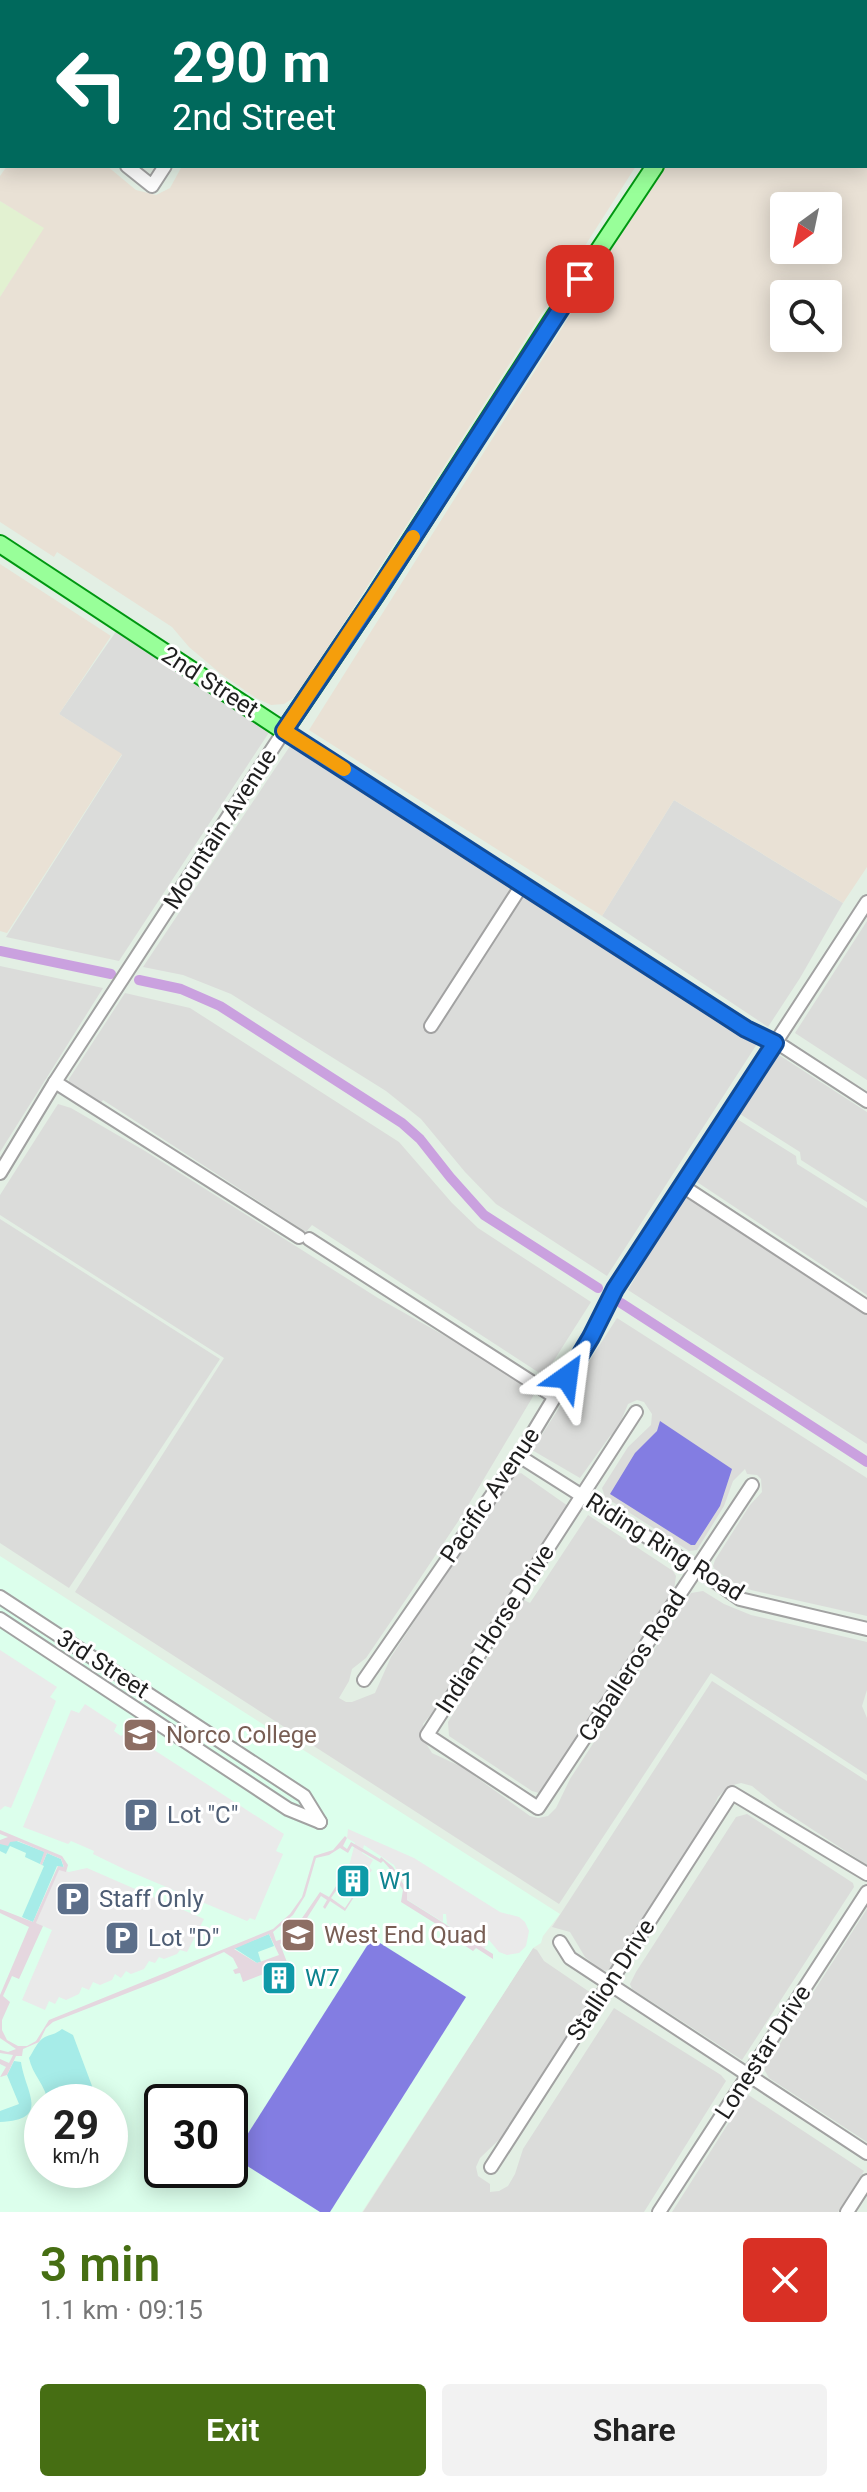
<!DOCTYPE html>
<meta charset="utf-8">
<style>
:root{--surface:#fff;--page:#f2f2f2;--text:#222;--muted:#767676;--accent:#466e13}
body{margin:0;font-family:Roboto,sans-serif;background:var(--page);color:var(--text);height:100vh;display:flex;flex-direction:column;font-size:30px;white-space:nowrap}
*{box-sizing:border-box;margin:0}
p{font-size:26px;color:var(--muted)}
.icon{flex:none;width:44px;height:44px;fill:none;stroke:currentColor;stroke-width:2;stroke-linecap:round;stroke-linejoin:round}
.map{position:relative;height:2212px;overflow:hidden}
.panel{display:flex;flex-direction:column;background:var(--surface);flex:1}
.panel>*{flex:none}
.banner{position:absolute;left:0px;top:0px;width:868px;height:168px;box-shadow:0 4px 20px #0003;background:#00695c;color:#fff;overflow:hidden}
.needle{width:52px;rotate:213deg}
.fabs{position:absolute;left:770px;top:192px;display:grid;gap:16px}
.fabs a{display:grid;place-items:center;width:72px;height:72px;border-radius:8px;background:var(--surface);box-shadow:0 4px 20px #0003;font-size:40px}
.speed{position:absolute;left:24px;top:2084px;display:flex;gap:16px;font-size:40px;font-weight:700;text-align:center}
.speed>*{display:grid;place-content:center;width:104px;height:104px;border-radius:50%;background:var(--surface);box-shadow:0 4px 20px #0003;line-height:1}
.speed small{font-size:20px;font-weight:400}
.speed .limit{border:4px solid #111;border-radius:12px;background:#fff;color:#111}
.pin{position:absolute;display:grid;place-items:center;width:68px;height:68px;color:#fff;margin:-34px;border-radius:16px;box-shadow:0 4px 12px #0006}
.me{position:absolute;width:88px;margin:-44px;rotate:31deg;stroke-linejoin:round;filter:drop-shadow(0 0 6px #0008)}
.turn{display:flex;align-items:center;gap:28px;height:168px;padding:0 40px;font-size:36px}
.turn .icon{width:104px;height:104px;stroke-width:2.5}
.turn b{display:block;font-size:56px;line-height:68px}
.round{display:grid;place-items:center;flex:none;width:84px;height:84px;border-radius:8px;background:var(--page)}
.overview{display:flex;align-items:center;justify-content:space-between;height:136px;padding:0 40px}
h1{font-size:48px;font-weight:600;line-height:60px;color:var(--accent)}
.primary-button{display:flex;gap:16px;margin-top:auto;padding:16px 40px}
.primary-button a{flex:1;height:92px;border-radius:8px;background:var(--accent);color:#fff;font-size:32px;font-weight:600;line-height:92px;text-align:center}
.primary-button a+a{background:var(--page);color:var(--text)}
.map>svg:first-child{display:block}
.residential{fill:#dbdcda}
.commercial{fill:#e2f1d1}
.industrial{fill:#e9e1d5;fill-rule:evenodd}
.education{fill:#dcffec;fill-rule:evenodd}
.grass{fill:#a6ece8}
.pitch{fill:#837de2}
.parking{fill:#eaeaea}
.plaza{fill:#e5d7df;fill-rule:evenodd}
.lines{fill:none;stroke-linecap:round;stroke-linejoin:round}
.canal{stroke:#caa1df;stroke-width:10}
.minor-casing{stroke:#a2a2a2;stroke-width:16}
.major-casing{stroke:#009711;stroke-width:20}
.minor{stroke:#fff;stroke-width:12}
.major{stroke:#98ff99;stroke-width:16}
.route-casing{stroke:#114b97;stroke-width:20}
.route{stroke:#1a73e8;stroke-width:14}
.slow{stroke:#f59e0b;stroke-width:14}
.labels{text-anchor:middle;dominant-baseline:central;stroke-width:6;stroke-linejoin:round;paint-order:stroke}
.street-label{font-size:24px;fill:#1e1e1e;stroke:#fff}
.education-label{font-size:24px;fill:#785e54;stroke:#fff;text-anchor:start}
.service-label{font-size:24px;fill:#4e5e75;stroke:#fff;text-anchor:start}
.culture-label{font-size:24px;fill:#0d838f;stroke:#fff;text-anchor:start}
</style>
<div class="map">
<svg width="867" height="2212" viewBox="0 0 867 2212">
<rect width="100%" height="100%" fill="#e3efe4"/>
<!-- residential -->
<g class="residential">
<polygon points="117,630 270,731 119,961 6,937 122,755 59,714"/>
<polygon points="292,743 514,886 426,1027 434,1032 524,895 527,895 611,952 757,1044 607,1276 496,1204 465,1172 421,1119 386,1091 231,994 183,975 143,967"/>
<polygon points="674,800 843,903 800,978 768,1027 602,916"/>
<polygon points="867,921 867,1080 795,1033"/>
<polygon points="0,966 103,988 0,1152"/>
<polygon points="125,993 190,1008 399,1142 452,1203 478,1228 591,1302 544,1376 312,1225 306,1232 103,1100 100,1104 69,1082 69,1079"/>
<polygon points="779,1055 867,1112 867,1202 801,1160 800,1152 740,1114"/>
<polygon points="58,1104 71,1108 145,1151 378,1298 498,1366 531,1388 535,1393 463,1514 413,1589 366,1658 352,1669 349,1681 339,1698 346,1702 352,1702 375,1693 391,1657 512,1473 516,1475 521,1473 568,1506 449,1692 423,1724 425,1742 432,1753 462,1767 530,1816 538,1818 548,1816 556,1808 570,1779 691,1593 703,1591 724,1604 751,1615 867,1642 867,1690 862,1706 867,1718 867,1775 711,1673 559,1904 75,1592 224,1358 0,1215 0,1195"/>
<polygon points="737,1119 796,1156 797,1164 867,1208 867,1295 697,1182"/>
<polygon points="682,1198 688,1198 867,1315 867,1444 628,1290"/>
<polygon points="0,1219 220,1359 69,1588 0,1543"/>
<polygon points="617,1318 867,1478 867,1616 751,1590 736,1584 716,1571 713,1566 715,1560 750,1505 762,1492 761,1479 757,1475 747,1474 745,1469 733,1481 724,1506 697,1550 689,1551 605,1497 602,1488 628,1447 651,1425 652,1414 644,1402 637,1400 628,1404 616,1433 610,1436 580,1478 532,1450"/>
<polygon points="588,1515 673,1571 676,1576 674,1590 547,1788 539,1793 532,1791 449,1736 448,1722 524,1600 530,1603"/>
<polygon points="712,1681 867,1781 867,1865 778,1807 752,1786 741,1783 729,1786 718,1797 708,1819 613,1966 606,1971 600,1969 585,1957 570,1932 552,1927"/>
<polygon points="747,1814 853,1883 854,1887 742,2060 632,1989 630,1984 636,1972 736,1817"/>
<polygon points="867,1909 867,2142 769,2078 765,2071 765,2067"/>
<polygon points="533,1948 537,1950 544,1961 594,1995 505,2134 480,2158 476,2167 478,2176 490,2184 490,2192 499,2191 508,2186 515,2174 523,2149 614,2008 721,2075 726,2081 644,2212 363,2212"/>
<polygon points="747,2094 864,2171 838,2212 672,2212"/>
</g>
<!-- commercial -->
<g class="commercial">
<polygon points="0,0 134,0 132,2 2,2 2,42 0,41"/>
<polygon points="0,201 45,228 0,297"/>
</g>
<!-- industrial -->
<g class="industrial">
<polygon points="134,0 260,0 259,2 132,2"/>
<polygon points="287,0 746,0 744,2 286,2"/>
<path d="M772,0H867V867L843,903L674,800L602,916L309,730L664,166H866V2H771ZM784,206H828V250H784ZM784,294H828V338H784Z"/>
<polygon points="7,166 107,166 136,190 156,195 170,188 182,166 636,166 308,679 295,697 284,704 271,705 256,698 221,674 189,647 172,627 57,552 54,557 0,522 0,297 44,228 0,201 0,176"/>
<polygon points="0,564 111,636 59,714 122,754 7,933 0,931"/>
</g>
<!-- education -->
<path class="education" d="M0,1556L560,1914L543,1936L541,1943L533,1948L362,2212H0ZM42,2102H110V2170H42ZM162,2102H230V2170H162Z"/>
<!-- grass -->
<g class="grass">
<polygon points="14,1840 45,1852 40,1864 25,1857 26,1853 10,1846 6,1854 0,1851 0,1844"/>
<polygon points="47,1853 61,1859 64,1868 57,1866 33,1922 22,1917 44,1866 42,1865"/>
<polygon points="269,1934 274,1946 258,1952 261,1962 257,1963 234,1948"/>
<path d="M62,2029L73,2035L98,2102H48C46,2086 32,2074 29,2058C34,2051 37,2041 45,2037C52,2034 56,2034 62,2029Z"/>
<path d="M14,2061L21,2062C25,2092 52,2120 0,2122V2111L19,2104L7,2075Z"/>
</g>
<!-- pitch -->
<g class="pitch">
<polygon points="660,1421 732,1469 720,1506 695,1545 691,1545 610,1494 635,1453 657,1431"/>
<polygon points="372,1938 466,1997 330,2212 320,2212 233,2157"/>
</g>
<!-- parking -->
<g class="parking">
<polygon points="0,1650 57,1687 50,1697 56,1701 11,1808 5,1806 0,1810"/>
<polygon points="85,1704 117,1725 114,1731 121,1736 127,1732 140,1741 139,1748 144,1751 148,1746 284,1834 276,1851 283,1854 255,1920 250,1918 247,1921 126,1870 93,1854 94,1851 71,1841 68,1844 23,1827 71,1710 79,1713"/>
<polygon points="348,1829 414,1858 500,1912 519,1917 525,1922 529,1931 526,1946 519,1953 507,1955 499,1952 489,1940 486,1942 485,1949 463,1937 447,1924 446,1914 443,1914 443,1922 406,1899 407,1889 394,1865 364,1845 362,1853 373,1860 369,1867 372,1870 367,1877 349,1866 355,1843 347,1838"/>
<polygon points="87,1868 204,1919 187,1952 180,1950 177,1954 164,1959 159,1957 155,1963 149,1961 144,1969 131,1974 126,1971 121,1978 115,1974 112,1980 100,1985 93,1982 89,1990 82,1987 79,1994 66,2000 59,1997 55,2004 49,2001 45,2010 22,2000 52,1930 36,1923 59,1869 69,1872"/>
</g>
<!-- plaza -->
<path class="plaza" d="M0,1830L62,1856L68,1865L66,1872L59,1870L36,1923L43,1926L19,1979L12,1976L3,1996L10,2002L2,2020V2030L7,2040L18,2046H27L36,2041L49,2020L273,1929L290,1914L302,1897L314,1856L333,1850L345,1836L347,1838L343,1846L347,1849L351,1842L380,1859L381,1857L393,1867L407,1890V1900L493,1954V1959L476,1948L473,1951L464,1945L465,1942L401,1902L403,1890L395,1878L382,1883L379,1878L390,1869L383,1861L381,1863L352,1846L348,1853L340,1848L329,1855L316,1858L305,1896L293,1915L273,1932L276,1941L289,1937L320,1892L329,1897L349,1866L369,1880H365L345,1911L330,1901L325,1909L323,1907L327,1900L321,1896L307,1918H309L298,1937L280,1944L295,1983L292,1984L284,1966L243,1982L240,1973L235,1974L233,1970L238,1968L233,1958L224,1952L166,1978L53,2022L46,2028L39,2042L23,2049L22,2056H16L7,2075L0,2077L6,2067L0,2064V2059L9,2063L13,2055L0,2053V2050L8,2052L16,2049L0,2038V1995L29,1927L0,1913V1909L33,1922L58,1866L64,1867L61,1859L47,1853L42,1865L40,1864L44,1852L18,1841L10,1842L8,1846L0,1844V1840L8,1837L0,1834ZM351,1869L365,1878L345,1908L331,1898ZM269,1934L279,1955L257,1963L234,1949Z"/>
<g class="lines">
<!-- canal -->
<g class="canal">
<polyline points="0,951 111,974"/>
<polyline points="139,980 181,989 220,1006 402,1123 420,1139 450,1177 484,1215 598,1288"/>
<polyline points="621,1303 867,1462"/>
</g>
<!-- minor casing -->
<g class="minor-casing">
<g id="minor">
<polyline points="272,2 274,0"/>
<polyline points="0,59 2,61"/>
<polyline points="127,166 152,186 165,166"/>
<polyline points="431,1026 522,885"/>
<polyline points="55,1082 299,1237"/>
<polyline points="0,1173 55,1082 284,731 746,1029 784,1047 867,1101"/>
<polyline points="681,1185 867,1307"/>
<polyline points="309,1239 555,1397"/>
<polyline points="636,1412 427,1735 538,1808 752,1485"/>
<polyline points="519,1456 696,1568 740,1599 867,1629"/>
<polyline points="0,1597 304,1796 320,1822"/>
<polyline points="0,1619 288,1809 320,1822"/>
<polyline points="364,1680 519,1456 591,1337 615,1289 867,902"/>
<polyline points="560,1942 570,1958 867,2153"/>
<polyline points="491,2167 732,1793 867,1874"/>
<polyline points="659,2212 867,1892"/>
<polyline points="847,2212 867,2181"/>
</g>
</g>
<!-- major casing -->
<g class="major-casing">
<g id="major">
<polyline points="761,2 763,0"/>
<polyline points="0,544 284,731 375,596 551,322 655,166"/>
</g>
</g>
<!-- minor -->
<use href="#minor" class="minor"/>
<!-- major -->
<use href="#major" class="major"/>
</g>
<g class="lines">
<!-- route casing -->
<g class="route-casing">
<polyline id="route" points="567,1377 591,1337 615,1289 775,1043 746,1029 284,731 375,596 580,279"/>
</g>
<!-- route -->
<use href="#route" class="route"/>
<!-- slow -->
<polyline class="slow" points="344,769 284,731 413,537"/>
</g>
<!-- icons -->
<defs>
<g id="university-square" transform="scale(1.8)"><rect x="-9" y="-9" width="18" height="18" rx="4" fill="#8d6e63" stroke="#fff"/><path d="M0-5L7-2L0 1L-7-2ZM-4 1L0 2.5L4 1V4Q0 6-4 4Z" fill="#fff"/></g>
<g id="parking-square" transform="scale(1.8)"><rect x="-9" y="-9" width="18" height="18" rx="4" fill="#5c6f8a" stroke="#fff"/><path d="M-3.5-5.5H1a3.5 3.5 0 0 1 0 7H-1V5.5H-3.5ZM-1-3.4V-.6H.8a1.4 1.4 0 0 0 0-2.8Z" fill="#fff"/></g>
<g id="building-square" transform="scale(1.8)"><rect x="-9" y="-9" width="18" height="18" rx="4" fill="#0f9aa8" stroke="#fff"/><path d="M-4-6H4V6H1V3H-1V6H-4ZM-2.5-4.3h1.7v1.8h-1.7ZM.8-4.3h1.7v1.8H.8ZM-2.5-1h1.7V.8h-1.7ZM.8-1h1.7V.8H.8Z" fill="#fff"/></g>
<g id="school-square" transform="scale(1.8)"><rect x="-9" y="-9" width="18" height="18" rx="4" fill="#8d6e63" stroke="#fff"/><path d="M0-5L7-2L0 1L-7-2ZM-4 1L0 2.5L4 1V4Q0 6-4 4Z" fill="#fff"/></g>
</defs>
<g fill-rule="evenodd">
<use href="#university-square" x="140" y="1735"/>
<use href="#parking-square" x="141" y="1815"/>
<use href="#building-square" x="353" y="1881"/>
<use href="#parking-square" x="73" y="1899"/>
<use href="#school-square" x="298" y="1935"/>
<use href="#parking-square" x="122" y="1938"/>
<use href="#building-square" x="279" y="1978"/>
</g>
<g class="labels">
<!-- street labels -->
<g class="street-label">
<text transform="translate(210 682) rotate(33)">2nd Street</text>
<text transform="translate(220 829) rotate(-57)">Mountain Avenue</text>
<text transform="translate(490 1495) rotate(-56)">Pacific Avenue</text>
<text transform="translate(665 1547) rotate(32)">Riding Ring Road</text>
<text transform="translate(495 1629) rotate(-57)">Indian Horse Drive</text>
<text transform="translate(103 1664) rotate(33)">3rd Street</text>
<text transform="translate(632 1666) rotate(-57)">Caballeros Road</text>
<text transform="translate(611 1980) rotate(-57)">Stallion Drive</text>
<text transform="translate(763 2052) rotate(-57)">Lonestar Drive</text>
</g>
<!-- education labels -->
<g class="education-label">
<text x="166" y="1735">Norco College</text>
<text x="324" y="1935">West End Quad</text>
</g>
<!-- service labels -->
<g class="service-label">
<text x="167" y="1815">Lot "C"</text>
<text x="99" y="1899">Staff Only</text>
<text x="148" y="1938">Lot "D"</text>
</g>
<!-- culture labels -->
<g class="culture-label">
<text x="379" y="1881">W1</text>
<text x="305" y="1978">W7</text>
</g>
</g>
</svg>
<div class="fabs">
<a><svg class="needle" viewBox="-14 -14 28 28"><path d="M0-13l5 13h-10z" fill="#e53935"/><path d="M0 13l5-13h-10z" fill="#767676"/></svg></a>
<a><svg class="icon" aria-label="search" viewBox="0 0 24 24"><circle cx="10" cy="10" r="6"/><path d="M15 15l6 6"/></svg></a>
</div>
<div class="speed"><div>29<small>km/h</small></div><div class="limit">30</div></div>
<div class="pin" style="left:580px;top:279px;background:#d93025"><svg class="icon" aria-label="arrive" viewBox="0 0 24 24"><path d="M6 21V4h12l-3 4 3 4H6"/></svg></div>
<svg class="me" style="left:567px;top:1377px" viewBox="-20 -20 40 40"><path d="M0-17L14 15 0 8-14 15z" fill="#1a73e8" stroke="#fff" stroke-width="4"/></svg>
<div class="banner">
<div class="turn"><svg class="icon" aria-label="left" viewBox="0 0 24 24"><path d="M17 20v-9H6M10 6l-5 5 5 5"/></svg><div><b>290 m</b>2nd Street</div></div>
</div>
</div>
<section class="panel">
<div class="overview"><div><h1>3 min</h1><p>1.1 km · 09:15</p></div><a class="round" style="background:#d93025;color:#fff"><svg class="icon" aria-label="close" viewBox="0 0 24 24"><path d="M6 6l12 12M18 6L6 18"/></svg></a></div>
<div class="primary-button"><a>Exit</a><a>Share</a></div>
</section>
